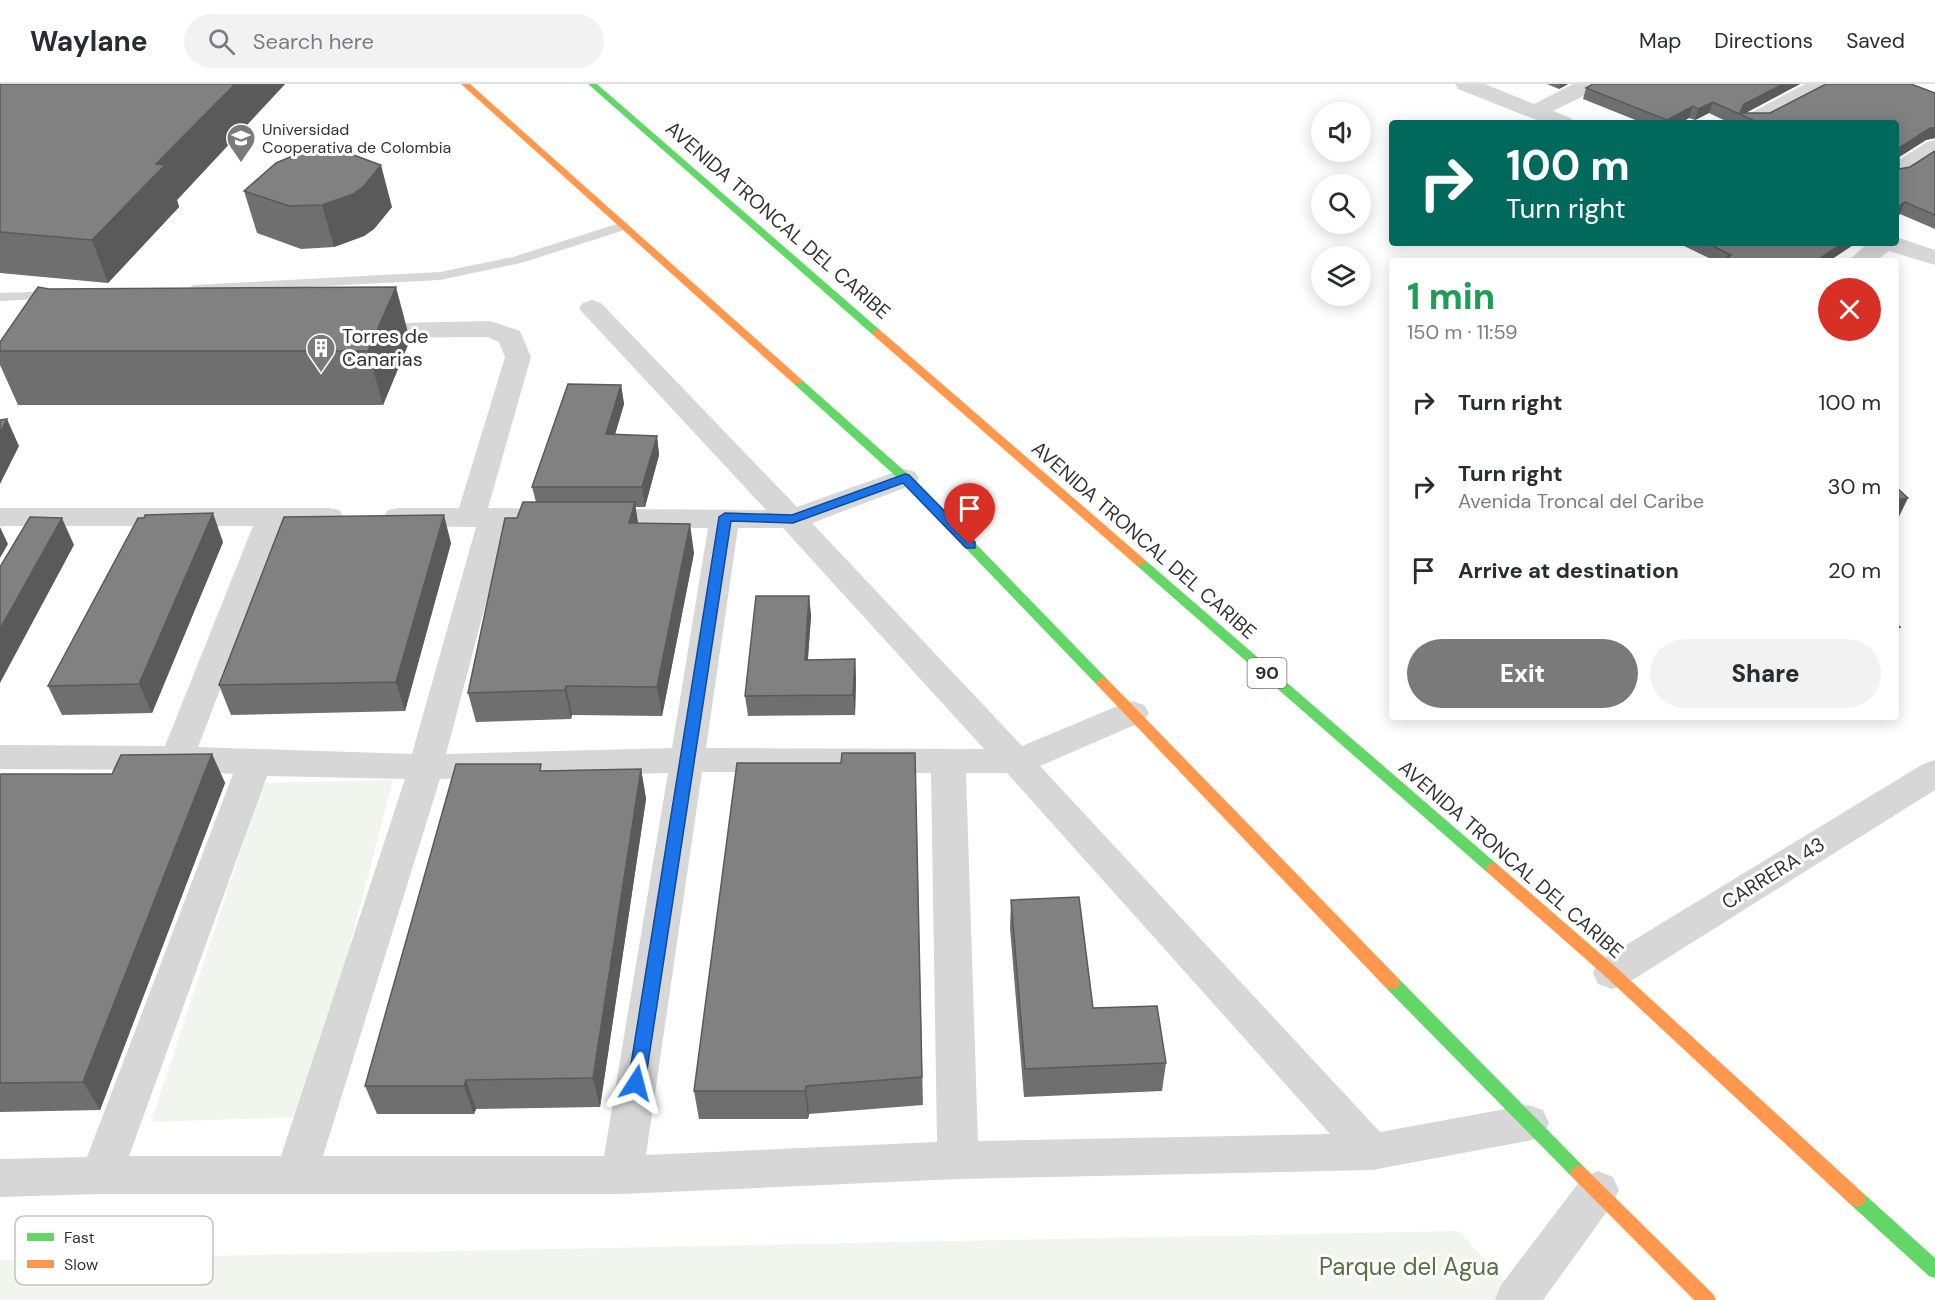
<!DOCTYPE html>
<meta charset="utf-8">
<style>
:root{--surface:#fff;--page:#f2f2f3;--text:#2b2b33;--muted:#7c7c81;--line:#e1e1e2;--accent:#7a7a7a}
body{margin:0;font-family:"DM Sans",sans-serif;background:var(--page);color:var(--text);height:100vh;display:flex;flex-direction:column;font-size:22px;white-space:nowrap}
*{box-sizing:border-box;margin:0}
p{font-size:20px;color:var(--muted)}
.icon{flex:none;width:33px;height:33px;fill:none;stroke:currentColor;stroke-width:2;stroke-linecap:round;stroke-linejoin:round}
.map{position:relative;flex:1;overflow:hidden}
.drawer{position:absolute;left:1389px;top:174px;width:510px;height:462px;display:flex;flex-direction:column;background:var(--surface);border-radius:6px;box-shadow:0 3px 15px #0003}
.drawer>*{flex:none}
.guide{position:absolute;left:1389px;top:36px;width:510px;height:126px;border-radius:6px;box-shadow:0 3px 15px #0003;background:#00695c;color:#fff;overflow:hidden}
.controls{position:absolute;left:1311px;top:18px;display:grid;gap:12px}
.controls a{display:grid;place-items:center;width:60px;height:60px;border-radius:50%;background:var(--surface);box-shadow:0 3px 15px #0003;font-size:30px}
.pin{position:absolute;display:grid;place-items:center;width:51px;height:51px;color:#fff;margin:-62px -26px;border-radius:50% 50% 50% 0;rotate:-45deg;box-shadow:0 0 6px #0007}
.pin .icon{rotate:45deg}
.me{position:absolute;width:66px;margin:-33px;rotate:9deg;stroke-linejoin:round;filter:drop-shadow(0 0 4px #0008)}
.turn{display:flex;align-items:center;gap:21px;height:126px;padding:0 18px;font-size:27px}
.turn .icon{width:78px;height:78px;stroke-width:2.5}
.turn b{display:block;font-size:42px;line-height:51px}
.round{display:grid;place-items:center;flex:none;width:63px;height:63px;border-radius:32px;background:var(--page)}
.head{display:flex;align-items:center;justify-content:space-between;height:102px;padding:0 18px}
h1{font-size:36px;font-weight:800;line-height:45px;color:#1e9e55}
.action{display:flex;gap:12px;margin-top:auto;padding:12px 18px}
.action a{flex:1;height:69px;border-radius:36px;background:var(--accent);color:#fff;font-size:24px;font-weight:800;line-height:69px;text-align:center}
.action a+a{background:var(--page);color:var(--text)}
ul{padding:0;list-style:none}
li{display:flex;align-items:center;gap:18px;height:84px;padding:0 18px}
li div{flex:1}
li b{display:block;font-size:22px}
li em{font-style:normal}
header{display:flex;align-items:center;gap:36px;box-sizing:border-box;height:84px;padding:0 30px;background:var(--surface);border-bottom:2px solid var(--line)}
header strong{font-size:28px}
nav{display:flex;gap:33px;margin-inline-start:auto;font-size:21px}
.search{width:420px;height:54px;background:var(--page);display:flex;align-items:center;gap:15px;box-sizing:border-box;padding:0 21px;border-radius:33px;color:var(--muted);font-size:22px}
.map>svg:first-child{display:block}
.green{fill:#f1f5ed}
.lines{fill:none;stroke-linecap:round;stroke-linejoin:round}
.lane{fill:#d7d7d7;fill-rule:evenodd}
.street{fill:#d7d7d7;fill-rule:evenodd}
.fast{fill:#63d668;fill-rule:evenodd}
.slow{fill:#ff974d;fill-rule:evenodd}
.wall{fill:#6f6f6f}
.shaded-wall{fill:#5a5a5a}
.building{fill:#818181;stroke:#5a5a5a;stroke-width:1.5}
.route{fill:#1a73e8;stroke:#114b97;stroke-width:1.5}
.labels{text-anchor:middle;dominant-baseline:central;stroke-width:6;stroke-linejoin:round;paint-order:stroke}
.far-poi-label{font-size:16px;fill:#333;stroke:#fff;text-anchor:start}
.shield{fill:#fff;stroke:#707070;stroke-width:1.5}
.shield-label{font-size:18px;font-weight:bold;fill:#333}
.street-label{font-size:20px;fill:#333;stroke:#fff}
.poi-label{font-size:20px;fill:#333;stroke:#fff;text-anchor:start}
.near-park-label{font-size:24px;fill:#56703f;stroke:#fff}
.key{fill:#fff;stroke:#c2c2c2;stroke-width:1.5}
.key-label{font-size:16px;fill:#333}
</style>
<header>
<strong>Waylane</strong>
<div class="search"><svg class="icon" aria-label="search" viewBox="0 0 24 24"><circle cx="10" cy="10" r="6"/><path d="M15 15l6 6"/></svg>Search here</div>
<nav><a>Map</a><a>Directions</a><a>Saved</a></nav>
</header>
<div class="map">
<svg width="1935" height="1216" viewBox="0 0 1935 1216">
<rect width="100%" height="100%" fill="#fff"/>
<!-- green -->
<g class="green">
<polygon points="393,696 305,1033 151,1038 263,699"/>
<polygon points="1459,1147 1521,1216 0,1216 0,1176"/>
</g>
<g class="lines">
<!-- lane -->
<g class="lane">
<polygon points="623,138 628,139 628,145 521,179 440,196 194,209 187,205 194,201 440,188 513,173"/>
<polygon points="56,207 63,211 61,214 0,217 0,209"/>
</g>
<!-- street -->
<g class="street">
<polygon points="1455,0 1485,0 1534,20 1573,0 1601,0 1598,5 1553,27 1571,34 1574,39 1544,39 1458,5"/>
<polygon points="1805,0 1832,0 1829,5 1765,39 1738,39 1741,34"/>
<polygon points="1935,56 1935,73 1904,93 1896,95 1896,78 1927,58"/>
<polygon points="1896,153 1935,166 1935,181 1889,167 1876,177 1848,177 1868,159 1896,159"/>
<path d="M592,216L601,219L797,423L895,388L905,385L915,388L919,394L915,400L812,439L1022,662L1120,621L1132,617L1144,621L1149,629L1144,637L1040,682L1380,1048L1528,1021L1543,1026L1549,1039L1543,1052L1528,1057L1372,1086L958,1095L622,1110H101L0,1113V1075L87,1073L233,690L177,686L0,685V661L165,662L253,442H0V424H329L339,426L344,433L339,440L329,442H283L198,663L412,670L476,443L398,442L388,440L383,433L388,426L398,424H459L505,273L499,258L487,253L361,254L352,252L348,246L352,240L490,237L520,247L531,273L488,424L766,426L583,229L579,224L583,219ZM506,443L708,444L672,664L446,670ZM738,444H783L984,665L706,664ZM702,688L931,689L937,1058L646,1071ZM668,689L604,1072H323L440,695ZM966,689H1007L1330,1050L978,1057ZM267,692L405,695L281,1072H129Z"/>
<polygon points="1935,676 1935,706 1626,900 1612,905 1598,900 1593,889 1598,878 1923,680"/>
<polygon points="1598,1087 1613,1093 1619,1106 1613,1119 1543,1216 1495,1216 1501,1201 1583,1093"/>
</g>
<!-- fast -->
<g class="fast">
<polygon points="588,0 597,0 881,247 881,251 873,251"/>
<polygon points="798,295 802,296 909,391 1108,596 1110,599 1108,602 1098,602 901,397 794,300 794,296"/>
<polygon points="1140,474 1144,475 1498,781 1500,785 1498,789 1488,789 1136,481 1134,478"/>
<polygon points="1392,893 1398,894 1585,1084 1588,1089 1585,1094 1579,1097 1573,1094 1386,904 1384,899 1386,894"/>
<polygon points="1857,1107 1863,1109 1935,1174 1935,1194 1929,1192 1851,1121 1848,1115 1851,1109"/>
</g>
<!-- slow -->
<g class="slow">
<polygon points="461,0 470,0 802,296 802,300 794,300"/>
<polygon points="877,246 881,247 1144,475 1146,478 1144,481 1136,481 873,251 873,247"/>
<polygon points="1103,594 1108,596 1398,894 1400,899 1398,904 1392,905 1386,904 1098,602 1096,599 1098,596"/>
<polygon points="1493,779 1498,781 1618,885 1863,1109 1866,1115 1863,1121 1857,1123 1851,1121 1606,893 1488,789 1486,785 1488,781"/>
<polygon points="1579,1081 1585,1084 1713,1210 1716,1216 1694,1216 1573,1094 1570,1089 1573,1084"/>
</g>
</g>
<!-- wall -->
<g class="wall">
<polygon points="0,0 285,0 177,116 179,123 108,199 0,189"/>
<polygon points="1547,0 1568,0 1559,5"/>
<polygon points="1593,0 1800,0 1745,29 1770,29 1826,0 1911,0 1935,9 1935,54 1926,56 1899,73 1899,85 1910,83 1935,67 1935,145 1900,130 1896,133 1896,39 1730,39 1709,29 1695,36 1689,34 1680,39 1643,39 1583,15 1586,4"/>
<polygon points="244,107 392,123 374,145 364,152 334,163 301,165 257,149"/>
<polygon points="1681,159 1856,159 1829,177 1715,177 1680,160"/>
<polygon points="49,205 410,256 383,321 18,321 0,281 0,267"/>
<polygon points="621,301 624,320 615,351 657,352 659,371 645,423 635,423 638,439 694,469 662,632 572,631 571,635 476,638 468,609 517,434 536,418 532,403"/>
<polygon points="223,458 152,629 62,631 48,602"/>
<polygon points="451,459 405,627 231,631 219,601"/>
<polygon points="809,512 811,532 808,576 855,575 856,595 855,631 748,632 745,612"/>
<polygon points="915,669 923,1021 809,1030 808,1035 699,1035 694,1007 841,679"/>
<polygon points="212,670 225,699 100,1026 0,1028 0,691 112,690"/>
<polygon points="641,685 646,715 600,1023 476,1025 474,1030 377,1030 365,1002 543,687"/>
<polygon points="1011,816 1093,924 1166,979 1162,1007 1024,1013 1010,844"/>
</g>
<!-- shaded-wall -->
<g class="shaded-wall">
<polygon points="235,0 285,0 177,116 179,123 108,199 92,156 156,80"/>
<polygon points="1560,0 1568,0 1559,5"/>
<polygon points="1783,0 1800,0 1742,31 1740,30 1744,20"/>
<polygon points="1713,18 1709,29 1695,36 1698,25"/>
<polygon points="1693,22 1689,34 1680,39 1666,39 1667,36"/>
<polygon points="1930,44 1935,44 1935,54 1926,56 1896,75 1899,64"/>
<polygon points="381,81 392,123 374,145 364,152 334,163 322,121"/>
<polygon points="1905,118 1900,130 1896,133 1896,124"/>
<polygon points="1843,159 1856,159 1829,177 1816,177"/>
<polygon points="396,203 410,256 383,321 368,267"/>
<polygon points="621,301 624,320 609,370 606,350"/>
<polygon points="7,335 19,362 0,400 0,349"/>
<polygon points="657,352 659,371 645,423 642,403"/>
<polygon points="1908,414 1896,439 1896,416"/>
<polygon points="635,418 639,446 629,439"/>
<polygon points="213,429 223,458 152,629 139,600"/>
<polygon points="444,431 451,459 405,627 396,598"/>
<polygon points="62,434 74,461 0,599 0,545"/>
<polygon points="690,440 694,469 662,632 657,603"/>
<polygon points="0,443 8,460 0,474"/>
<polygon points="809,512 811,532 806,596 805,576"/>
<polygon points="1900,543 1896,552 1896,544"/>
<polygon points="855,575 856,595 855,631 853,611"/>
<polygon points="566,602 572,631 571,635 565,606"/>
<polygon points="212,670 225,699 100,1026 83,998"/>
<polygon points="641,685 646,715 600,1023 593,994"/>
<polygon points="466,996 476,1025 474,1030 464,1002"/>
<polygon points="806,1002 809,1030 808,1035 805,1007"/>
</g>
<!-- building -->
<g class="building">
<polygon points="0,0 235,0 156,80 165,81 92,156 0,148"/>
<polygon points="1593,0 1783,0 1744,20 1740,29 1770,29 1826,0 1911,0 1935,9 1935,44 1930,44 1899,64 1899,85 1910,83 1935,67 1935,131 1905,118 1896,124 1896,39 1759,39 1713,18 1698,25 1693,22 1667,36 1586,4"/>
<polygon points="314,63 351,70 381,81 363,103 353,110 322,121 289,122 244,107 276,79"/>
<polygon points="1707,159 1843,159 1816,177 1736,177 1727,173 1731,171"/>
<polygon points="38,203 49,205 396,203 368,267 0,267 0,258"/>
<polygon points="568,300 621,301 606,350 657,352 642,403 532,403"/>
<polygon points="7,335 0,349 0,336"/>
<polygon points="1896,403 1908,414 1896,416"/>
<polygon points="523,418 635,418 629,439 690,440 657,603 566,602 565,606 468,609 505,434 517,434"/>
<polygon points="213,429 139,600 48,602 138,434 144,434 145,431"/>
<polygon points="444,431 396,598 219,601 284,433"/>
<polygon points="30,433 62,434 0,545 0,483"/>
<polygon points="756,512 809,512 805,576 855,575 853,611 745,612"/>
<polygon points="1896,539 1900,543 1896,544"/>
<polygon points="842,669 915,669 922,993 806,1002 805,1007 694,1007 737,679 841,679"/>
<polygon points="212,670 83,998 0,999 0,691 1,690 112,690 121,671"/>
<polygon points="456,680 541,680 540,687 641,685 593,994 466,996 464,1002 365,1002"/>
<polygon points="1079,813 1093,924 1157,922 1166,979 1025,985 1011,816"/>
</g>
<!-- route -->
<polygon class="route" points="905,390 909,391 975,458 975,464 966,464 903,399 793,439 731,437 645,999 642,1004 631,1004 628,999 719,433 725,429 792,431"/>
<!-- icons -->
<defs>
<g id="university-pin" transform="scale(1.5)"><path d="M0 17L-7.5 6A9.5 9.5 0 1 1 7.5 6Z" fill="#7a7a7a" stroke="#fff"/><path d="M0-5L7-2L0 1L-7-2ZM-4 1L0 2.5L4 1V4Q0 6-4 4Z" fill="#fff"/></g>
<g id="building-pin" transform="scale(1.5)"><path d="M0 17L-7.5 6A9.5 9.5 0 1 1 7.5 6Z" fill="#7a7a7a" stroke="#fff"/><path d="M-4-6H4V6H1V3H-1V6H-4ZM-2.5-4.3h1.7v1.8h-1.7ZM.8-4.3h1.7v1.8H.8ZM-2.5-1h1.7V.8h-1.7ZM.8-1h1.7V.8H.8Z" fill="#fff"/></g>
</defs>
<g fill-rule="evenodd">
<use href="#university-pin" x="241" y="54"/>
<use href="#building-pin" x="321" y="264"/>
</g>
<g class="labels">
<!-- far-poi labels -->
<g class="far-poi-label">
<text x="262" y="45">Universidad<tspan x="262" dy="18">Cooperativa de Colombia</tspan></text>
</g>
<!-- shield labels -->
<rect class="shield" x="1247.5" y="574" width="39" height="30" rx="4.5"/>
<g class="shield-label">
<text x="1267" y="589">90</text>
</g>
<!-- street labels -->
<g class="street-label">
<text transform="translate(778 136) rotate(41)">AVENIDA TRONCAL DEL CARIBE</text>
<text transform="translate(1144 456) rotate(41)">AVENIDA TRONCAL DEL CARIBE</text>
<text transform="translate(1511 775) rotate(41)">AVENIDA TRONCAL DEL CARIBE</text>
<text transform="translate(1773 789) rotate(-32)">CARRERA 43</text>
</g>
<!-- poi labels -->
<g class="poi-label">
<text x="342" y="252">Torres de<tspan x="342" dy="23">Canarias</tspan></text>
</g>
<!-- near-park labels -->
<g class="near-park-label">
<text x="1409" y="1182">Parque del Agua</text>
</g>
</g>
<!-- legend -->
<rect x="15" y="1132" width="198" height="69" rx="9" class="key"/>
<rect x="27" y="1149" width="27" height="8" fill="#63d668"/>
<rect x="27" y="1176" width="27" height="8" fill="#ff974d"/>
<g class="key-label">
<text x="64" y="1159">Fast</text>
<text x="64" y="1186">Slow</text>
</g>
</svg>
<div class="controls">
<a><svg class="icon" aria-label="sound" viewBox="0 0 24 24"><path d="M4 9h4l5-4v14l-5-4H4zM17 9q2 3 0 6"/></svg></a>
<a><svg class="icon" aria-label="search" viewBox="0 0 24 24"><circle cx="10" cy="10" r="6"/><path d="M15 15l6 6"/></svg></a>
<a><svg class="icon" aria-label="layers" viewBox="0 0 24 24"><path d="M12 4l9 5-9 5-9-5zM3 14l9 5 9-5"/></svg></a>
</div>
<div class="pin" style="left:970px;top:461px;background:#d93025"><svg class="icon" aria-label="arrive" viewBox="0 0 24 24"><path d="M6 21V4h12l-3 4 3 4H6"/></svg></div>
<svg class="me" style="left:636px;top:999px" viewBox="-20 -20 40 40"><path d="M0-17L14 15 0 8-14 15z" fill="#1a73e8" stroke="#fff" stroke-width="4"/></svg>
<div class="guide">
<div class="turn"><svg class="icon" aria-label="right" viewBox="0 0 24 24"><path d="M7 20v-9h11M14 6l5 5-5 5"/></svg><div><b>100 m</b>Turn right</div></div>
</div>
<section class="drawer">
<div class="head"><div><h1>1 min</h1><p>150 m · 11:59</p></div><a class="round" style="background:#d93025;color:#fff"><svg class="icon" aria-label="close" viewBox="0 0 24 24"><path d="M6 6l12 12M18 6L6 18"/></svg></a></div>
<ul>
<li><svg class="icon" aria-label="right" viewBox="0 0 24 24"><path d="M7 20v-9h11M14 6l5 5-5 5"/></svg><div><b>Turn right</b></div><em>100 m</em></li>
<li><svg class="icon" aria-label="right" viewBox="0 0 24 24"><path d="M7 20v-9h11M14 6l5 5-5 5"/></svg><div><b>Turn right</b><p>Avenida Troncal del Caribe</p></div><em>30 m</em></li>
<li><svg class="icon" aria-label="arrive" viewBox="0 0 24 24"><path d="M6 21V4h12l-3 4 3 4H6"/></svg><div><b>Arrive at destination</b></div><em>20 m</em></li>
</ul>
<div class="action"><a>Exit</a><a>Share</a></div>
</section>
</div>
